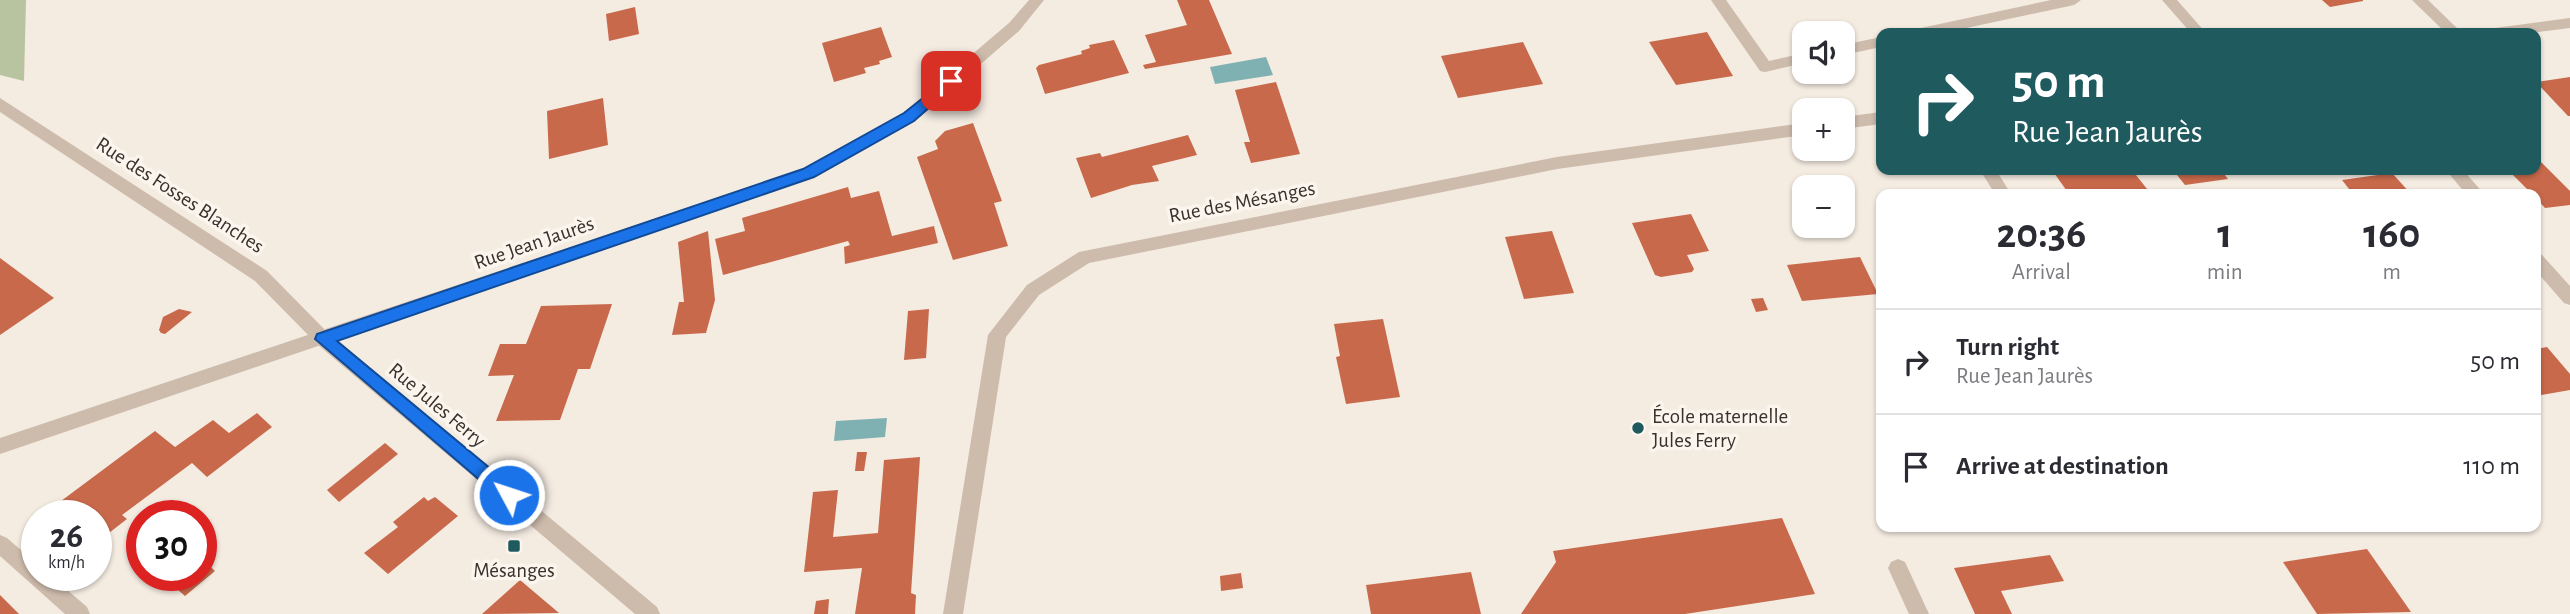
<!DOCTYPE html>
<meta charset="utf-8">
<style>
:root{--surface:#fff;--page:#f7f7f7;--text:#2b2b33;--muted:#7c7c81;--line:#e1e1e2}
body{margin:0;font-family:"Alegreya Sans",sans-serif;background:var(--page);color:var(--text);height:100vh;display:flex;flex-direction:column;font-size:26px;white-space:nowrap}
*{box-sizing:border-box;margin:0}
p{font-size:23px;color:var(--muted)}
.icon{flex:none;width:38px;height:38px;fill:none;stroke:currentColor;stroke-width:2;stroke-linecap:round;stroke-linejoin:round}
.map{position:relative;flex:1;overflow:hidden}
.drawer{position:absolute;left:1876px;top:189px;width:665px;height:343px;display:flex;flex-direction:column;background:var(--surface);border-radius:14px;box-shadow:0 2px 5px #0004}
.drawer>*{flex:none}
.top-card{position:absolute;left:1876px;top:28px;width:665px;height:147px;border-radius:14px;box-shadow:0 2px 5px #0004;background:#1f5a5e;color:#fff;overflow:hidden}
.tools{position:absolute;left:1792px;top:21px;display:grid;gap:14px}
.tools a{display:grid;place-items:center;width:63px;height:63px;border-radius:14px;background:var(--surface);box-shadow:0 2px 5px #0004;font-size:35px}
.speed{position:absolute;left:21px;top:500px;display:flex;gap:14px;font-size:35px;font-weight:700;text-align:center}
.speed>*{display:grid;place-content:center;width:91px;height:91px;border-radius:50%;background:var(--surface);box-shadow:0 2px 5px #0004;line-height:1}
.speed small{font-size:18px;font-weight:400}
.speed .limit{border:10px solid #d22;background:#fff;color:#111}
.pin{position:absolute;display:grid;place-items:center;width:60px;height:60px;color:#fff;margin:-30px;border-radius:14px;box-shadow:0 4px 10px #0006}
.me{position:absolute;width:77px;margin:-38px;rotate:310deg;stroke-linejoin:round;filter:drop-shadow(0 0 5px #0008)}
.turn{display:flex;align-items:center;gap:24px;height:147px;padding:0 21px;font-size:32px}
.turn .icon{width:91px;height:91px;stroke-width:2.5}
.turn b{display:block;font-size:49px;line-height:60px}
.eta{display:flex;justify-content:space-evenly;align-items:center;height:119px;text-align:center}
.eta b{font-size:42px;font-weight:600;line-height:49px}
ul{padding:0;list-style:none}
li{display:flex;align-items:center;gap:21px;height:105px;padding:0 21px;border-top:2px solid var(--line)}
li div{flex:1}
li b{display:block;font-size:26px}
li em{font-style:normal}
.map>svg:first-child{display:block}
.green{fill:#b8c4a0}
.water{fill:#7fb0b2}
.building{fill:#c8694b}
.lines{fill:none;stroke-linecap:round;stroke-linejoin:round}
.service{fill:#cdbbac;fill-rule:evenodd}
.minor{fill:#cdbbac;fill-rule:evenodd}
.tertiary{fill:#cdbbac;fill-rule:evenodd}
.route{fill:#1a73e8;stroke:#114b97;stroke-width:2}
.poi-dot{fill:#1f5a5e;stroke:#fbf5ee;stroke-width:2.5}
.labels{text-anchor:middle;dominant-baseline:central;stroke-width:7;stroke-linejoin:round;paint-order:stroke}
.street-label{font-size:21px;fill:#3b302b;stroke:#fbf5ee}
.poi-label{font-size:21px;fill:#3b302b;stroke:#fbf5ee;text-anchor:start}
</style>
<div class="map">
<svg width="2570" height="614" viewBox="0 0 2570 614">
<rect width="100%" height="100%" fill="#f4ebe1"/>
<!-- green -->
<polygon class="green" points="0,0 26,0 24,81 0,75"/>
<!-- water -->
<g class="water">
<polygon points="1266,57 1273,75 1215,84 1210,67"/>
<polygon points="887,418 885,437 834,441 836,421"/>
</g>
<!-- building -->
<g class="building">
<polygon points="1177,0 1209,0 1232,54 1145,69 1143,65 1156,62 1145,35 1187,25"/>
<polygon points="2322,0 2363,0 2363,1 2330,7"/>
<polygon points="635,7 639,34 609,41 606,14"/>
<polygon points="881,27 892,57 879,61 880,64 864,68 866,73 834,82 822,43"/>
<polygon points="1707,32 1733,76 1676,85 1649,42"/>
<polygon points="1114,40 1129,73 1045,94 1036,68 1039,65 1082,54 1081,51 1090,48 1089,45"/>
<polygon points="1523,42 1543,84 1458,98 1441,56"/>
<polygon points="2570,77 2570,116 2568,116 2536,82"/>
<polygon points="1276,82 1300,154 1251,163 1244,142 1250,142 1235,90"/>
<polygon points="603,98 608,145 549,159 547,111"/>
<polygon points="973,123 1002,201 994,203 1008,246 953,260 917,157 938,149 935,141 945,131"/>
<polygon points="1188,135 1197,155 1152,166 1159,181 1132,185 1091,198 1076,158 1100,153 1102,157"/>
<polygon points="2536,157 2570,191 2570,205 2545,208 2536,198 2536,194 2532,194 2508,170 2536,170"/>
<polygon points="2052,170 2132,170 2151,194 2069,194"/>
<polygon points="2173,170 2221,170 2228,179 2185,185"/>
<polygon points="2392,173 2411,194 2353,194 2342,180"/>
<polygon points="848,187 851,198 879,191 892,236 934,226 938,243 845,264 844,247 850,245 848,241 723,275 715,239 745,231 742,218"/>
<polygon points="1691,214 1709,251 1687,255 1694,269 1692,272 1661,277 1655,275 1632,223"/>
<polygon points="708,231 715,300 706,333 672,335 679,302 684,302 678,242"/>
<polygon points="1552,231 1574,293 1524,299 1505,237"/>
<polygon points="1860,257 1878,294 1802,301 1787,265"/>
<polygon points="0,258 54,298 0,335"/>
<polygon points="1763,298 1768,310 1756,312 1751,299"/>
<polygon points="612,304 590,369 578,369 560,420 496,421 514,375 488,376 500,344 526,344 541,306"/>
<polygon points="179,309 192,312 165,334 161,333 159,330 163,317"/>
<polygon points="929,309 926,358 904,360 908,311"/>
<polygon points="1383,319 1400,397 1346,404 1336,357 1340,356 1334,324"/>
<polygon points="2547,347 2570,374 2570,390 2536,396 2536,349"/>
<polygon points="257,413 272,427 207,477 192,463 122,515 127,519 96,543 96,516 56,516 49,510 155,431 175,447 213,420 229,433"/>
<polygon points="385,443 398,454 339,502 327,490"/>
<polygon points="857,452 867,452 864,471 855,471"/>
<polygon points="920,457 911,593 916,595 915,614 855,614 862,568 804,572 813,492 838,490 833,537 878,533 884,460"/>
<polygon points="424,497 428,501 435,497 458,516 388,574 364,553 398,527 393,522"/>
<polygon points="1782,518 1815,594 1685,614 1521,614 1556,562 1553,551"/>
<polygon points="2367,549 2411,612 2317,614 2283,562"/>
<polygon points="2050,555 2064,581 2001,591 2012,614 1975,614 1954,568"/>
<polygon points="201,558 215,571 185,596 162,576 201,576"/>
<polygon points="1471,572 1481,614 1371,614 1366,585"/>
<polygon points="1241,573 1243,588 1221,591 1220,576"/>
<polygon points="520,580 559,613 482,614"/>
<polygon points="0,595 19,614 0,614"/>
<polygon points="829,599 828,614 814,614 816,601"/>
</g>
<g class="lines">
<!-- service -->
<g class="service">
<polygon points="1711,0 1726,0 1769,61 1804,53 1804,63 1765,72 1760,71"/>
<polygon points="2051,0 2081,0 2074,5 1943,33 1914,33 1921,28"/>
<polygon points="2162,0 2177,0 2206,33 2191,33"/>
<polygon points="1881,37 1881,47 1843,55 1843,45"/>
<polygon points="0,535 7,538 37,564 37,576 51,576 87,607 90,614 65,614 0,556"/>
<polygon points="1898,559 1905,562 1929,614 1909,614 1888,568 1891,562"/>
</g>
<!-- minor -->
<g class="minor">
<polygon points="2412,0 2428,0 2462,33 2446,33"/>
<polygon points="2570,18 2570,28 2531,33 2488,33 2495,28"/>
<polygon points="0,98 267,271 329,334 657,607 660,614 635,614 317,344 255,281 0,112"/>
<polygon points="1881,112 1881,124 1843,129 1843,117"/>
<polygon points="1804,123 1804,135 1557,169 1089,263 1039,295 1006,337 963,614 943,614 988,335 1027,285 1079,252 1557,157"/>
<polygon points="1980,170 1996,170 2011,194 1995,194"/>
<polygon points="2446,170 2463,170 2484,194 2466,194"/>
<polygon points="2536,253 2542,255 2570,286 2570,305 2564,303 2536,271"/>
</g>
<!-- tertiary -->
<polygon class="tertiary" points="1029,0 1044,0 1019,31 915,121 815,177 0,454 0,438 803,169 903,113 1009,23"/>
</g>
<!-- route -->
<polygon class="route" points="951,76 958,81 956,84 914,121 814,177 337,341 515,489 517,495 515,500 509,502 503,500 315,339 317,334 803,169 904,113"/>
<!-- markers -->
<g class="poi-dot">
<circle cx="1638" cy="428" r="7"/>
<rect x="507" y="539" width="14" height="14" rx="3.5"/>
</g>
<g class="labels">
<!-- street labels -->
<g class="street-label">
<text transform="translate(180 195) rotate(33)">Rue des Fosses Blanches</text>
<text transform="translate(1242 202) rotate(-11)">Rue des Mésanges</text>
<text transform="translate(534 243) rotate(-19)">Rue Jean Jaurès</text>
<text transform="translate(437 405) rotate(40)">Rue Jules Ferry</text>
</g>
<!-- poi labels -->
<g class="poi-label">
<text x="1652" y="416">École maternelle<tspan x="1652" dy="24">Jules Ferry</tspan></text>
<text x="514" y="570" text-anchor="middle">Mésanges</text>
</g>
</g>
</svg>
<div class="tools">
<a><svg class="icon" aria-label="sound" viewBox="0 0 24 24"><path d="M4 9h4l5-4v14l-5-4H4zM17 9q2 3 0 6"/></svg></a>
<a>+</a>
<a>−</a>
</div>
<div class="speed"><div>26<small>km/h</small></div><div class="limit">30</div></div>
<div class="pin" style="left:951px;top:81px;background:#d93025"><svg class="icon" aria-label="arrive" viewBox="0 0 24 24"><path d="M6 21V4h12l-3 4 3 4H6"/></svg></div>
<svg class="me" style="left:509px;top:495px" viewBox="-20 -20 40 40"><circle r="17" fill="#1a73e8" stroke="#fff" stroke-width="3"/><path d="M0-11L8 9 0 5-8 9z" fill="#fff"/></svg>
<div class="top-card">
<div class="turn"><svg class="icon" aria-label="right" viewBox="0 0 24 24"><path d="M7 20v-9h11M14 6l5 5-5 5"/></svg><div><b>50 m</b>Rue Jean Jaurès</div></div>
</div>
<section class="drawer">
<div class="eta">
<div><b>20:36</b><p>Arrival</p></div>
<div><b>1</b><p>min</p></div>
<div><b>160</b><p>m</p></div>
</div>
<ul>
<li><svg class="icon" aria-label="right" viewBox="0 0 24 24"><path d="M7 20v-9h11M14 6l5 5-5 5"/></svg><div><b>Turn right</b><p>Rue Jean Jaurès</p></div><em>50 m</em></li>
<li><svg class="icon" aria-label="arrive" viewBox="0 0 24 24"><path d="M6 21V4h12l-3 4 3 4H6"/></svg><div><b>Arrive at destination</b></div><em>110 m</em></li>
</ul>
</section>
</div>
